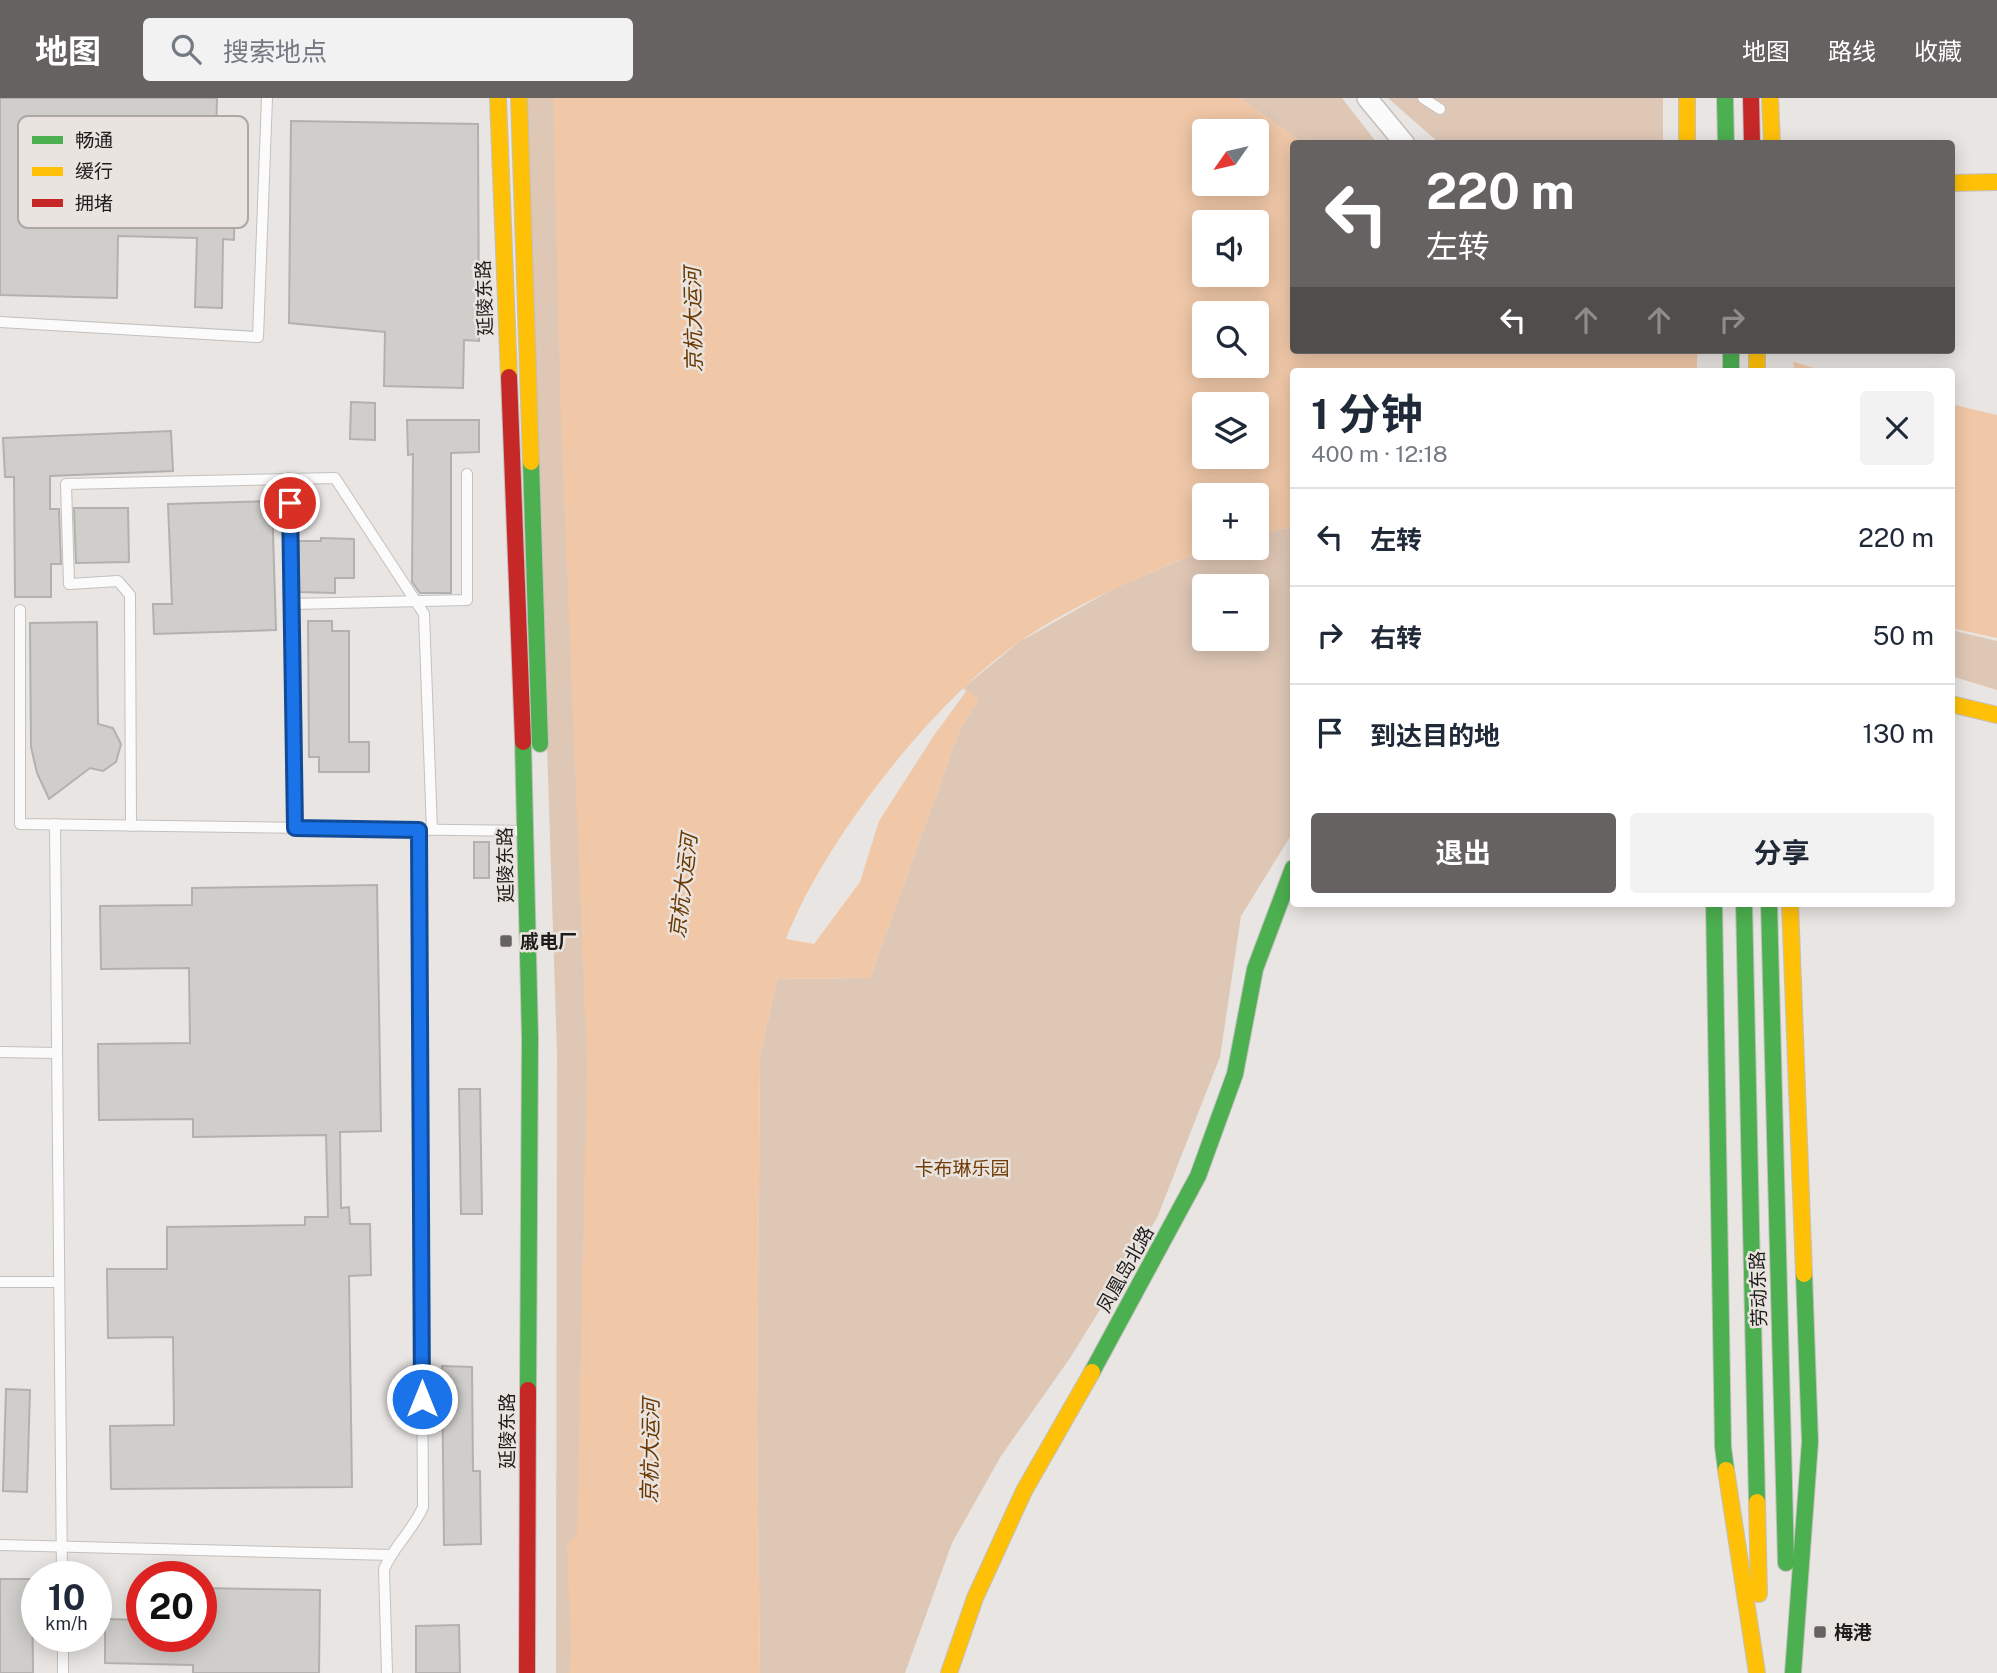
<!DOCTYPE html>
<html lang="zh">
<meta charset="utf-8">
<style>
:root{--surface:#fff;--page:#f2f2f3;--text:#1f2937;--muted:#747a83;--line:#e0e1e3;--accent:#656261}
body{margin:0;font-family:"Public Sans","Noto Sans SC",sans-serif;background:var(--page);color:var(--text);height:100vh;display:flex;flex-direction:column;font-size:26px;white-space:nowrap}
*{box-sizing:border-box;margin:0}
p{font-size:23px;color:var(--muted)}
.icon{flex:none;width:38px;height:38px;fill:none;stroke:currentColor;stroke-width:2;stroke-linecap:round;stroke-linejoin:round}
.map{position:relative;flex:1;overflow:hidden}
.drawer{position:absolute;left:1290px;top:270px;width:665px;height:539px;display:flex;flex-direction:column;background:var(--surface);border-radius:7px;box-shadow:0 4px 18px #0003}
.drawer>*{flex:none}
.guide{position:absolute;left:1290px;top:42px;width:665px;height:214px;border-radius:7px;box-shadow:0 4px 18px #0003;background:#656261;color:#fff;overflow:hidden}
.needle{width:46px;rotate:236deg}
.tools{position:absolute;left:1192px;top:21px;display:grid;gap:14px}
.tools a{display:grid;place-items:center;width:77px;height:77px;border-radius:7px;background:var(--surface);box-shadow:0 4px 18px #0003;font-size:35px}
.speed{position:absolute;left:21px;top:1463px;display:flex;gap:14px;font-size:35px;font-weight:700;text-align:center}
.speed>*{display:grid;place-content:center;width:91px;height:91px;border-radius:50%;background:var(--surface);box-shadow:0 4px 18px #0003;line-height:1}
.speed small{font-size:18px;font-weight:400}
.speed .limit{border:10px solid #d22;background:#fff;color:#111}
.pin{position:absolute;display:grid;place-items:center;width:60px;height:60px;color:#fff;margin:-30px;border:4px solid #fff;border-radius:50%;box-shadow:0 2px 7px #0007}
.me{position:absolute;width:77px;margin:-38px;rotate:0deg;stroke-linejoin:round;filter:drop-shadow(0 0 5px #0008)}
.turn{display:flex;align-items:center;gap:24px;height:147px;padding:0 21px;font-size:32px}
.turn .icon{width:91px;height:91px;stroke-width:2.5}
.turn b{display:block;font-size:49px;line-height:60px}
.lanes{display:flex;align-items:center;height:66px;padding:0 21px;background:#0003;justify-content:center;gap:35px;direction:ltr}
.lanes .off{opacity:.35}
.round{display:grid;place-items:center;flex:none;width:74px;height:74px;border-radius:7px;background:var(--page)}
.overview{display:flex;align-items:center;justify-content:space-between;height:119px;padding:0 21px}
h1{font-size:42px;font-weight:700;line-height:52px}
.cta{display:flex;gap:14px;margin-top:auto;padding:14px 21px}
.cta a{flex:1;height:80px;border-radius:7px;background:var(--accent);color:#fff;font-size:28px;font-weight:700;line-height:80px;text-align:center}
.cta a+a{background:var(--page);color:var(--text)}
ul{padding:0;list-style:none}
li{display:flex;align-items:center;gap:21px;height:98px;padding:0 21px;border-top:2px solid var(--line)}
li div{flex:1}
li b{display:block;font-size:26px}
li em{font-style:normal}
header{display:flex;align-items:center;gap:42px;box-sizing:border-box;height:98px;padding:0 35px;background:var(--accent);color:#fff}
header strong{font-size:33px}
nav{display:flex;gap:38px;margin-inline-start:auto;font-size:24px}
.search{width:490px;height:63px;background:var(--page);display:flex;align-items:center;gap:18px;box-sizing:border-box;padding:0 24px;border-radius:7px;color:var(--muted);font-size:26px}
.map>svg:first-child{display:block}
.green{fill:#dfc7b5;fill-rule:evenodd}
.water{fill:#f0c8a8;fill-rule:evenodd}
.pier{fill:#e8e5e2}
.building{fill:#d0cecb;stroke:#b3b1af;stroke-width:2}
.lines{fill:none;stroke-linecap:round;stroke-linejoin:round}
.lane-casing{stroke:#c3c0be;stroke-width:12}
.street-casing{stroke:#c3c0be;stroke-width:22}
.fast-casing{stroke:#c3c0be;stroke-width:18}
.slow-casing{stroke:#c3c0be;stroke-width:18}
.jam-casing{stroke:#c3c0be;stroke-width:18}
.lane{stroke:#fcfbfb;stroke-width:10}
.street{stroke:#fcfbfb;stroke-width:19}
.fast{stroke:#4caf50;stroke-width:16}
.slow{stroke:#ffc107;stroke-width:16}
.jam{stroke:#c62828;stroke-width:16}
.route-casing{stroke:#114b97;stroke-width:18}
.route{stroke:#1a73e8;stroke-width:12}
.poi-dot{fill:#656261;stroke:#eae4e0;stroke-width:2.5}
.labels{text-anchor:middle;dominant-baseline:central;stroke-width:5;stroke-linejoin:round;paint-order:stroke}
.street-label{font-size:19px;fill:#1e1c1b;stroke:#eae4e0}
.poi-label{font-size:19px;font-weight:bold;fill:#1e1c1b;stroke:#eae4e0;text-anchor:start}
.park-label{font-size:19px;fill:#703d06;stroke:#eae4e0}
.water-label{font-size:21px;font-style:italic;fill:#6a3800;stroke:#eae4e0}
.key{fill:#eae4e0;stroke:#ada8a5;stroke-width:2}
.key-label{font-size:19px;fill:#1e1c1b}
</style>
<header>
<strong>地图</strong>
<div class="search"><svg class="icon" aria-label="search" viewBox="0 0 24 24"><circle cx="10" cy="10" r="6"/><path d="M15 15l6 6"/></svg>搜索地点</div>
<nav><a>地图</a><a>路线</a><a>收藏</a></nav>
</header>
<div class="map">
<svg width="1997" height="1575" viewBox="0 0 1997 1575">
<rect width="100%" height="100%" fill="#e8e5e2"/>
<!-- green -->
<g class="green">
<polygon points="526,0 571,0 590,951 582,1575 556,1575 557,955"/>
<polygon points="1240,0 1342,0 1377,45 1303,45"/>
<polygon points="1388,0 1663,0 1663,45 1439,45"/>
<path d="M1293,429V734L1241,818L1220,959L1157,1120L1070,1260L1001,1358L952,1445L905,1575H760L757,1322L760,958L777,881L870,880L960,631L978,602L963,590L1019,544L1115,490L1209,450H1256L1257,437ZM1204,488H1256V541H1204Z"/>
<polygon points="1951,532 1997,543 1997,592 1951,578"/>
</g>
<!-- water -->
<g class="water">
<path d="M553,0H1240L1303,45L1293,46V252H1756L1823,273H1293V429L1257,437L1256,397H1204V450H1209C1145,477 1077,504 1019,544C934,602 823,744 786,841L814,846L860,784L879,723L933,639L967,592L979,602L960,631L870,880L777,881L760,958L757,1322L760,1575H569L571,1549L567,1446L577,1436L587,964L561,324ZM1204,33H1256V86H1204ZM1204,124H1256V177H1204ZM1204,215H1256V268H1204ZM1204,306H1256V359H1204Z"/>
<polygon points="1951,306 1997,317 1997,540 1951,530"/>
</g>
<!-- pier -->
<polygon class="pier" points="1697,252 1768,252 1793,260 1794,273 1697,273"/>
<!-- building -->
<g class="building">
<polygon points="0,0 217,0 215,74 235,75 234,142 223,141 222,210 195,209 197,140 118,138 117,200 0,197"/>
<polygon points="291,23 478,26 479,243 464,242 463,290 384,288 385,234 289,225"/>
<polygon points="351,304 375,305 375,342 350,341"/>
<polygon points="407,322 479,322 479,354 451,355 451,495 420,495 412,484 413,356 408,357"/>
<polygon points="171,333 173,373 50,378 50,411 59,411 61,466 51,466 51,499 15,499 14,379 5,379 3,340"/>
<polygon points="272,403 276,532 154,536 153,506 172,506 168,406"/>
<polygon points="74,410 128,410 129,464 76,465"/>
<polygon points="321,440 354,441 354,480 335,480 335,495 298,494 299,443 321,443"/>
<polygon points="308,523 332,523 332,533 349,533 349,644 369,644 369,674 319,674 319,659 309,659"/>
<polygon points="97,524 98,626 113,630 121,646 116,664 103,673 90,670 49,701 37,675 31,649 30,525"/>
<rect x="474" y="744" width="15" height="36"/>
<polygon points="377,787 381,1033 340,1034 341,1110 349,1109 350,1126 370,1126 371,1177 349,1178 352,1389 111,1391 110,1328 174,1327 173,1239 108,1240 107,1171 167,1171 167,1129 305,1127 305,1119 328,1119 326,1037 193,1039 193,1021 99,1022 98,946 190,945 189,870 101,871 100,808 192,807 192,790"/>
<polygon points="459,991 480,991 482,1116 461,1116"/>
<polygon points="442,1268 472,1269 473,1373 480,1373 481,1446 444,1447"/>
<polygon points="6,1291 30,1292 27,1394 3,1393"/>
<polygon points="0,1481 32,1481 33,1575 0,1575"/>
<polygon points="201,1490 320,1492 319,1575 193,1575 193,1567 105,1565 105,1521 142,1522 142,1538 201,1538"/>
<polygon points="459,1527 460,1575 416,1575 416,1528"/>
</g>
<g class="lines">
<!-- lane casing -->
<g class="lane-casing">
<g id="lane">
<polyline points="1423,0 1440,11"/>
<polyline points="0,224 258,239 267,0"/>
<polyline points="289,380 295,730"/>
<polyline points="292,506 467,502 467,376"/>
<polyline points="20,512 20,726 526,733"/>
<polyline points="55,726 62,1479"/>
<polyline points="131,728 130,497 118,483 69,486 66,386 335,380 424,516 432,732"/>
<polyline points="0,954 57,955"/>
<polyline points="0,1184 59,1184"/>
<polyline points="0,1447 391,1457"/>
<polyline points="63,1538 63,1575"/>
<path d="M387,1575L384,1471C394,1448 413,1432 423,1409L419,732"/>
</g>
</g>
<!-- street casing -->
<g class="street-casing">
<polyline id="street" points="1367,0 1405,46"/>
</g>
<!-- fast casing -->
<g class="fast-casing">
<g id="fast">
<polyline points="1725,0 1726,46"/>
<polyline points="1731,252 1731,273"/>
<polyline points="531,364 540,646"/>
<polyline points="523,644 530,940 528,1292"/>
<polyline points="1714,805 1723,1349 1726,1372"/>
<polyline points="1744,805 1757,1404"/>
<polyline points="1769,805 1786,1465"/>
<polyline points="1092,1274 1198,1078 1235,976 1255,871 1293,770"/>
<polyline points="1793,1575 1810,1344 1804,1176"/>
</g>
</g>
<!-- slow casing -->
<g class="slow-casing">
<g id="slow">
<polyline points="498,0 509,279"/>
<polyline points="519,0 531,364"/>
<polyline points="1687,0 1687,46"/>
<polyline points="1770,0 1772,46"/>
<polyline points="1951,85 1997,84"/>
<polyline points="1757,252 1757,273"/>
<polyline points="1951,606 1997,617"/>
<polyline points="1790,805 1804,1176"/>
<polyline points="1726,1372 1757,1575"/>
<polyline points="1757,1404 1759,1496"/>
<polyline points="949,1575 975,1500 1024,1393 1092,1274"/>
</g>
</g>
<!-- jam casing -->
<g class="jam-casing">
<g id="jam">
<polyline points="1751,0 1752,46"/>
<polyline points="509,279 523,644"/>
<polyline points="527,1575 528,1292"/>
</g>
</g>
<!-- lane -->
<use href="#lane" class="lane"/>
<!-- street -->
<use href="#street" class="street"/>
<!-- fast -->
<use href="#fast" class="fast"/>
<!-- slow -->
<use href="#slow" class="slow"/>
<!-- jam -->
<use href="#jam" class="jam"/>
</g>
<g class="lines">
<!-- route casing -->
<g class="route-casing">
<polyline id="route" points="290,405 295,730 419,732 422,1301"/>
</g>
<!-- route -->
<use href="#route" class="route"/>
</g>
<!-- markers -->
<g class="poi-dot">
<rect x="499" y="836" width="14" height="14" rx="3.5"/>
<rect x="1813" y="1527" width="14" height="14" rx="3.5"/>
</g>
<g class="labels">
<!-- street labels -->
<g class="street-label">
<text transform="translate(484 200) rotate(-92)">延陵东路</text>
<text transform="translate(505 767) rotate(-91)">延陵东路</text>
<text transform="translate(1125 1171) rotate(-61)">凤凰岛北路</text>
<text transform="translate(1758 1191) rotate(-92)">劳动东路</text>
<text transform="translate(507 1333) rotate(-90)">延陵东路</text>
</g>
<!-- poi labels -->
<g class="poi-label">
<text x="520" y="843">戚电厂</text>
<text x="1834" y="1534">梅港</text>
</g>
<!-- park labels -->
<g class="park-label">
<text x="962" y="1070">卡布琳乐园</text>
</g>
<!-- water labels -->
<g class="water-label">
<text transform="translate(693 222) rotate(-91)">京杭大运河</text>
<text transform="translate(683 788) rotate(-83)">京杭大运河</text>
<text transform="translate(650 1353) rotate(-89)">京杭大运河</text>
</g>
</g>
<!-- legend -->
<rect x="18" y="18" width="230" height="112" rx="10" class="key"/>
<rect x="32" y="38" width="31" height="8" fill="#4caf50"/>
<rect x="32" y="69" width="31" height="9" fill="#ffc107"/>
<rect x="32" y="101" width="31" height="8" fill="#c62828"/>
<g class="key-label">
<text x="75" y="49">畅通</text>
<text x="75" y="80">缓行</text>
<text x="75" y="112">拥堵</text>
</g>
</svg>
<div class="tools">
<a><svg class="needle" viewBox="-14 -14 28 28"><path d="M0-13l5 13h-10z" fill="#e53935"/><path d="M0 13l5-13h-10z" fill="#747a83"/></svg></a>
<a><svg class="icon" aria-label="sound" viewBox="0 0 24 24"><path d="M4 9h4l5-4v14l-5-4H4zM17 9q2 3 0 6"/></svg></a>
<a><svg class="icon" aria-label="search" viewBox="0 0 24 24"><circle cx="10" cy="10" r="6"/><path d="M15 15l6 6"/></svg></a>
<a><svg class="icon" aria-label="layers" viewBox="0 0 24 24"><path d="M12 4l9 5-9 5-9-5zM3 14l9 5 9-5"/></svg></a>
<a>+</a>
<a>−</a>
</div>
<div class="speed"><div>10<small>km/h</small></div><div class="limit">20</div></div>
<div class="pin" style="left:290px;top:405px;background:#d93025"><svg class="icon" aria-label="arrive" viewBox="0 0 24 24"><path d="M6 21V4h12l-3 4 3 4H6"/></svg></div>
<svg class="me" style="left:422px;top:1301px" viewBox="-20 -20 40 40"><circle r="17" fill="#1a73e8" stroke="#fff" stroke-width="3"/><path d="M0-11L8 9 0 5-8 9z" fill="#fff"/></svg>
<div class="guide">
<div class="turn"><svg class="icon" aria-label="left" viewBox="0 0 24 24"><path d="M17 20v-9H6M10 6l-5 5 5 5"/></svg><div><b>220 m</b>左转</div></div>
<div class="lanes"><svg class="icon" aria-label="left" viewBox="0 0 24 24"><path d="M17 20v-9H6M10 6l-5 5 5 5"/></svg><svg class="icon off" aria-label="ahead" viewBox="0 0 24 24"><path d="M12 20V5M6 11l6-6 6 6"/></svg><svg class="icon off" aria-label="ahead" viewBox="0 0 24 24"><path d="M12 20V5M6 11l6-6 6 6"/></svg><svg class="icon off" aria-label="right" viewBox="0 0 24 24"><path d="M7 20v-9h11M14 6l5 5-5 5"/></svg></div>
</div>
<section class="drawer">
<div class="overview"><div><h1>1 分钟</h1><p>400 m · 12:18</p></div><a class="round"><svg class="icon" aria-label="close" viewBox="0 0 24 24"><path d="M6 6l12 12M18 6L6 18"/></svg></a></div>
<ul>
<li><svg class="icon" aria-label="left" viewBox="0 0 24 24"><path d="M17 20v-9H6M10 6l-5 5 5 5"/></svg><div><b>左转</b></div><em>220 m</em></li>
<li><svg class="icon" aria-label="right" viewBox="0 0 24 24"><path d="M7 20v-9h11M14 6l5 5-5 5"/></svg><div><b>右转</b></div><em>50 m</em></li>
<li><svg class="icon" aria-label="arrive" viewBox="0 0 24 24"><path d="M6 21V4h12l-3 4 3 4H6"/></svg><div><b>到达目的地</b></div><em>130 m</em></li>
</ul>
<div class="cta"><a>退出</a><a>分享</a></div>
</section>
</div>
